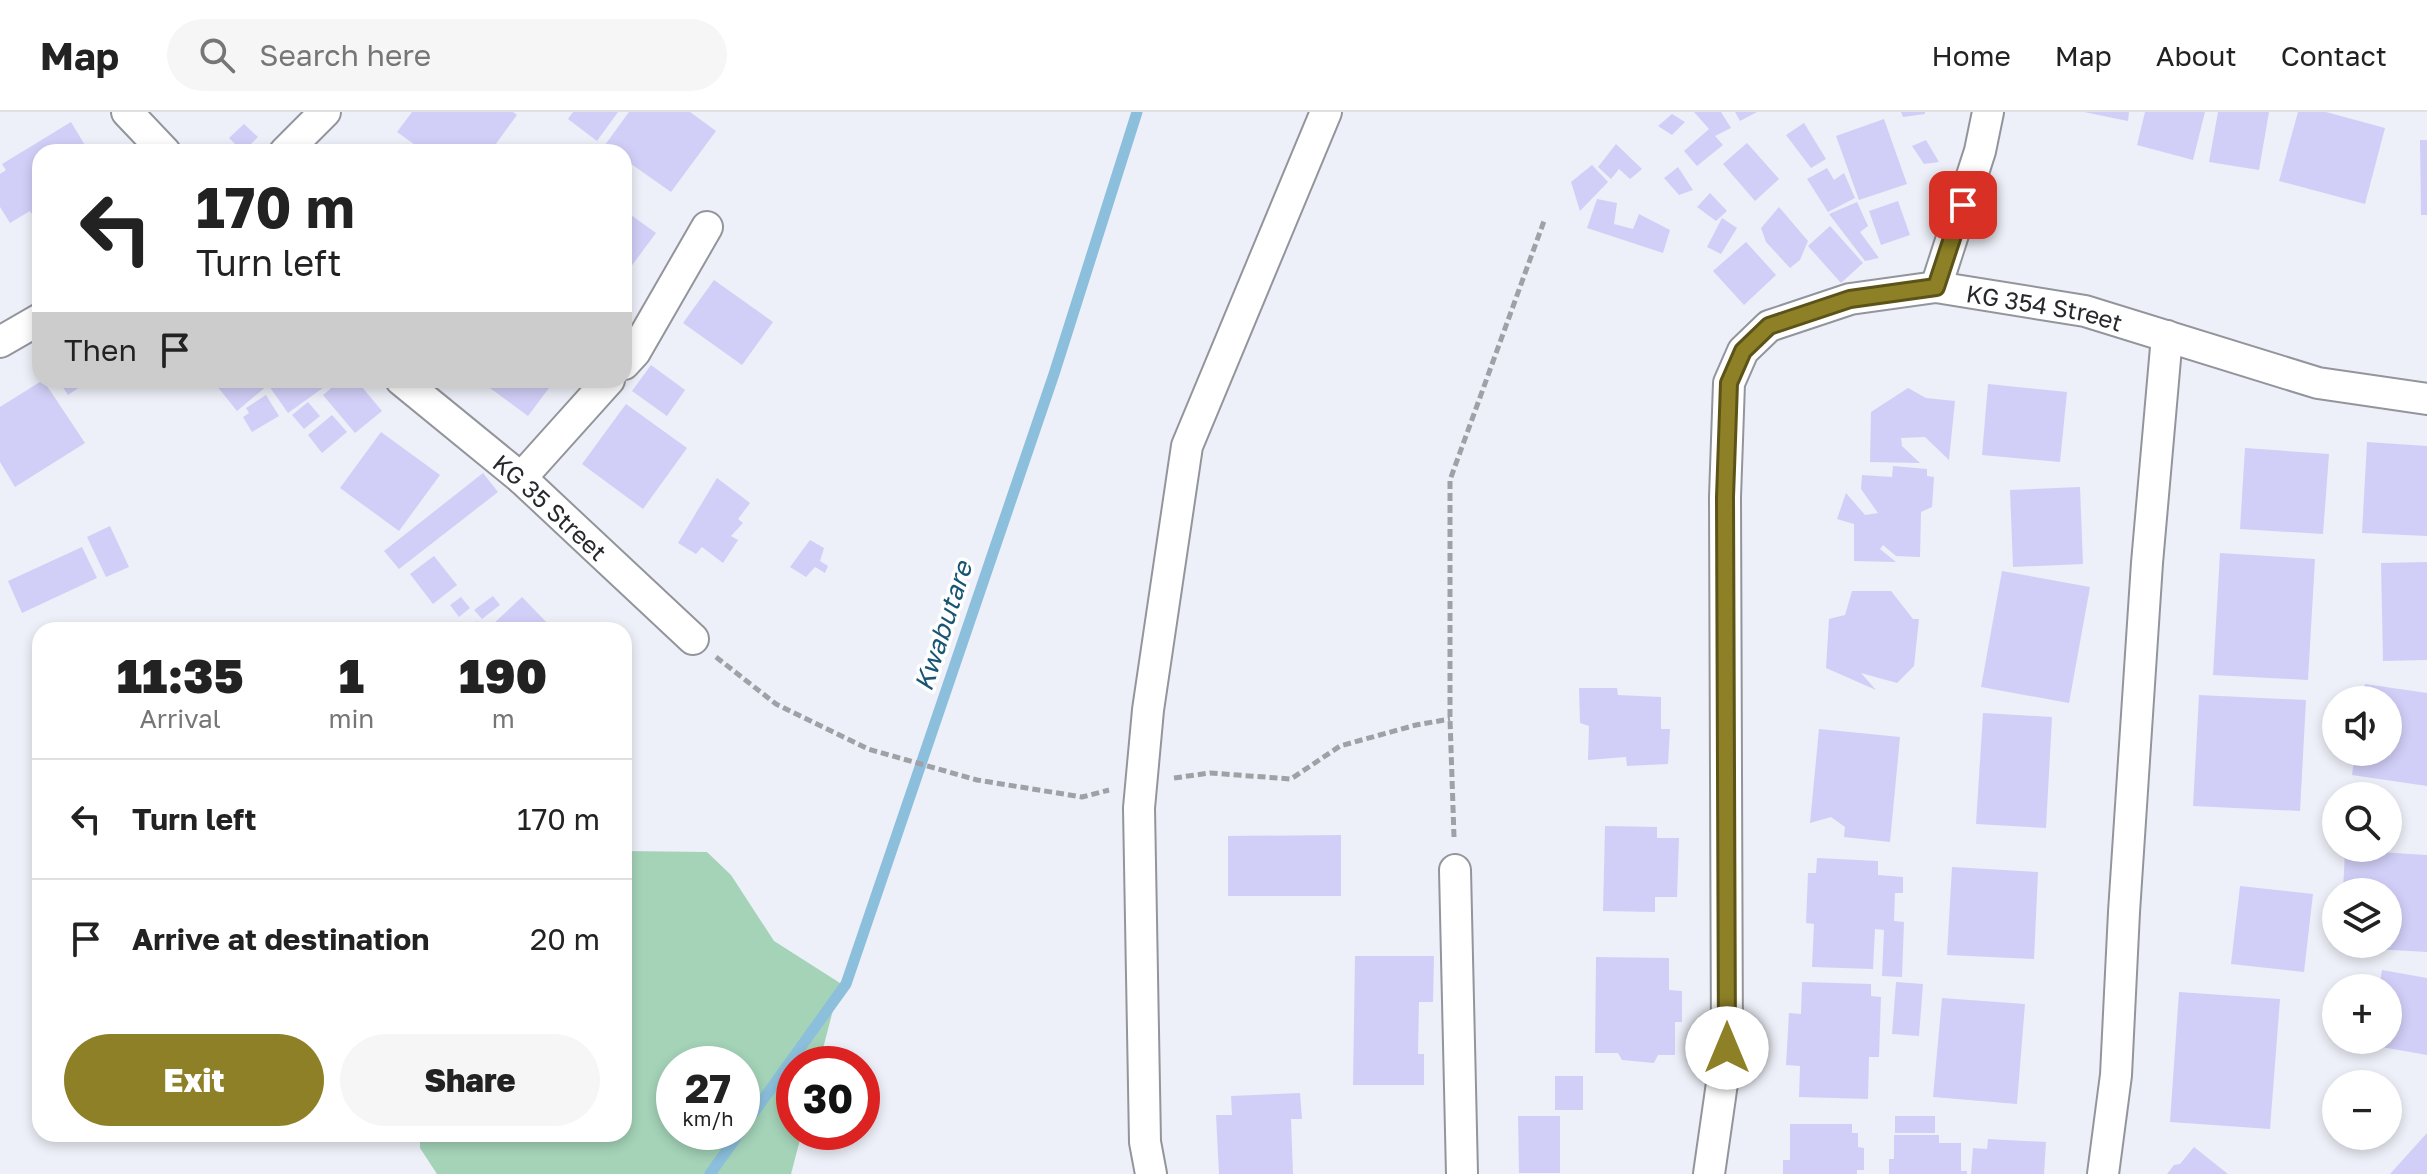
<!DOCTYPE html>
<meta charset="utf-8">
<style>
:root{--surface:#fff;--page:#f6f6f6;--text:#222;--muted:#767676;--line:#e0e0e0;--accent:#8d8026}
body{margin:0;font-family:"Golos Text",sans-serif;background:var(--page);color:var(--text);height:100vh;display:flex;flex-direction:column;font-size:30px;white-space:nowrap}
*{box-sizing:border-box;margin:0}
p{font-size:26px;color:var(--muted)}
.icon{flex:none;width:44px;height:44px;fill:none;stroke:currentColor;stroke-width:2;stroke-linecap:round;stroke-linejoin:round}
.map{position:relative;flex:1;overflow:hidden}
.panel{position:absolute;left:32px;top:510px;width:600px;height:520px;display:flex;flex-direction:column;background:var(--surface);border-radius:24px;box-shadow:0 4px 12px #0003}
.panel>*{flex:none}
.hud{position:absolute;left:32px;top:32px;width:600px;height:244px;border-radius:24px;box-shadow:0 4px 12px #0003;background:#fff;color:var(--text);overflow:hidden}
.controls{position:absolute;left:2322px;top:574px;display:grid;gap:16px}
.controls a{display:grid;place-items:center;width:80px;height:80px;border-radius:50%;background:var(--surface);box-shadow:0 4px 12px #0003;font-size:40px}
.speed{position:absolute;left:656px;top:934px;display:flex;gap:16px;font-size:40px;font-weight:700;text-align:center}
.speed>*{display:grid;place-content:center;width:104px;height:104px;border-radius:50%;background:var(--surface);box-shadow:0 4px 12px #0003;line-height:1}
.speed small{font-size:20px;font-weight:400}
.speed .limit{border:12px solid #d22;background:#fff;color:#111}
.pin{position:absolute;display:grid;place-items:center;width:68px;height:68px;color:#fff;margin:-34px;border-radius:16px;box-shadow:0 4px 12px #0006}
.me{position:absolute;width:88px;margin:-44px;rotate:0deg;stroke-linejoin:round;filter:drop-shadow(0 0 6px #0008)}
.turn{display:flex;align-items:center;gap:28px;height:168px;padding:0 32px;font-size:36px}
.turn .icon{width:104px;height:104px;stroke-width:2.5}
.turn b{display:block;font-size:56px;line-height:68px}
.then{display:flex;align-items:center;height:76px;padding:0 32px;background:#0003;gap:16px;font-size:30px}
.eta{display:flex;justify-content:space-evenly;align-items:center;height:136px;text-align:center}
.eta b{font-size:48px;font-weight:800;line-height:56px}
.primary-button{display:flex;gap:16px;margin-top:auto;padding:16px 32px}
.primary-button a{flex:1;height:92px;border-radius:48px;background:var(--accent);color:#fff;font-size:32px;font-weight:800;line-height:92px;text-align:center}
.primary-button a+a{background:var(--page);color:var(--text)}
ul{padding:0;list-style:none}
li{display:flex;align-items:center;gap:24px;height:120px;padding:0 32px;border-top:2px solid var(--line)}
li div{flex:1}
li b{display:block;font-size:30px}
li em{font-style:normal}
header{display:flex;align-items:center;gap:48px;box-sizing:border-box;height:112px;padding:0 40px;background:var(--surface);border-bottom:2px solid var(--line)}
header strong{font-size:38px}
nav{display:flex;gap:44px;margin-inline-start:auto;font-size:28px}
.search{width:560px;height:72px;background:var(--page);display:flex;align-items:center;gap:20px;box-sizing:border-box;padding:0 28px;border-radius:44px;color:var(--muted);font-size:30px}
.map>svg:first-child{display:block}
.green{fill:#a4d3b8;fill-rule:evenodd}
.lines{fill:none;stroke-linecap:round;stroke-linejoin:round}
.stream{stroke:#8bbfdc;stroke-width:11}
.building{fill:#d1cff7}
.minor-casing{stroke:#93959c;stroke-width:34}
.path{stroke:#9fa1a7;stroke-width:5;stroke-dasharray:8 4;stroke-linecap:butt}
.minor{stroke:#fff;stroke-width:30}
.route-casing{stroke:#5c5319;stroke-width:20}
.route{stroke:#8d8026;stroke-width:14}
.labels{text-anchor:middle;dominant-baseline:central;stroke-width:7;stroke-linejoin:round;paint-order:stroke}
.street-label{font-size:24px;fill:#27282b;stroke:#fff}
.water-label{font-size:26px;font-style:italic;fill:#165573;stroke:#fff}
</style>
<header>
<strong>Map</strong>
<div class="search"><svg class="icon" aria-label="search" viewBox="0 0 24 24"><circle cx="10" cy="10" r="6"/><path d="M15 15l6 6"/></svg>Search here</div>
<nav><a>Home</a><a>Map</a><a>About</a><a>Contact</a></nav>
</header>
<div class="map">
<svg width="2427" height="1062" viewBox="0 0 2427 1062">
<rect width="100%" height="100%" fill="#edf0f8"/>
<!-- green -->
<path class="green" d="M624,739L707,740L731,763L774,829L840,871L819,952H794V1020H802L791,1062H437L420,1036V1022H624ZM674,952H742V1020H674Z"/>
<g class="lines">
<!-- stream -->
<g class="stream">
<polyline points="742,1017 846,872 1054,262 1137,0"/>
<polyline points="710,1062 740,1020"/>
</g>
</g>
<!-- building -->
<g class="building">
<polygon points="412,0 513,0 517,3 490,40 425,40 397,20"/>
<polygon points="573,0 618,0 597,29 568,7"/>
<polygon points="629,0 690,0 716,19 671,80 624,47 624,40 615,40 605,33"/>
<polygon points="1694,0 1721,0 1731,16 1715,24 1723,33 1697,54 1684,39 1709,17"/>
<polygon points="1735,0 1757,0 1740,9"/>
<polygon points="1901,0 1925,0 1925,2 1903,5"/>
<polygon points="2084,0 2129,0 2128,9"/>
<polygon points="2145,0 2205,0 2193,48 2137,33"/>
<polygon points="2218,0 2269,0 2259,58 2209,50"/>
<polygon points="2298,0 2326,0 2385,16 2365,92 2279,69"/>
<polygon points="1672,2 1685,10 1672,23 1658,14"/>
<polygon points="1884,7 1907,72 1859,88 1836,24"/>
<polygon points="71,10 89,40 40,40 40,107 36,109 30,99 10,111 0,95 0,62 6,58 2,52"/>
<polygon points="1804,11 1826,47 1811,56 1786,23"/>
<polygon points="244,12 258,25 243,40 229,26"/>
<polygon points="1926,28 1939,50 1924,52 1912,34"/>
<polygon points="2420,28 2427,28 2427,103 2421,103"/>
<polygon points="1747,31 1779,67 1755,89 1723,52"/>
<polygon points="1616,32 1642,57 1630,67 1619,57 1611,67 1598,55"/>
<polygon points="1592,53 1608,70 1580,99 1571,70"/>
<polygon points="1678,55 1693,78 1679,83 1664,66"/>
<polygon points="1827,56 1834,68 1844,61 1855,86 1828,100 1807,67"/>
<polygon points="1710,81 1727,99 1716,109 1697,95"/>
<polygon points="1597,87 1617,91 1614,112 1633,117 1639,102 1670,118 1663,141 1587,116"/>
<polygon points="1898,89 1910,123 1881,133 1869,99"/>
<polygon points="1857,90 1868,114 1860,120 1879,146 1865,149 1829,102"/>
<polygon points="1779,95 1808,129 1800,148 1790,156 1766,130 1761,116"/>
<polygon points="624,98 656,121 624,164"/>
<polygon points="1722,106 1737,116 1721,142 1707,135"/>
<polygon points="1830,114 1863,151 1841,171 1808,134"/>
<polygon points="1746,130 1776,163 1744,193 1713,159"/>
<polygon points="714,168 773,210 742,253 683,211"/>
<polygon points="651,253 685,278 667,304 632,279"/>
<polygon points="43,268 85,331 15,375 0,350 0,295"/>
<polygon points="58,268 80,268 83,273 68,283"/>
<polygon points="212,268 274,268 237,299"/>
<polygon points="277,268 334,268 288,301 269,274"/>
<polygon points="341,268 356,268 382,299 355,321 323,283"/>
<polygon points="479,268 555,268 528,304"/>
<polygon points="1988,272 2067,280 2060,350 1982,343"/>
<polygon points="1908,276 1926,286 1955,289 1949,348 1925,325 1901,326 1902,334 1920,351 1870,350 1871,300"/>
<polygon points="266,283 279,304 252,320 243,305 249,301 246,296"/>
<polygon points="308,290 320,304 304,317 292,303"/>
<polygon points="626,292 687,336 643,397 582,352"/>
<polygon points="332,303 347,320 322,341 308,323"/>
<polygon points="381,320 440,363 399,419 340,376"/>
<polygon points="2367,330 2427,334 2427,424 2362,421"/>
<polygon points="2245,336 2329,342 2323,422 2240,417"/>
<polygon points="1893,354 1927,357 1927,364 1934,365 1932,395 1921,400 1920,445 1896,444 1883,433 1880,437 1896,450 1854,449 1854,412 1837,407 1846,381 1865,403 1878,401 1861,377 1862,363 1892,365"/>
<polygon points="483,361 498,380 399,457 384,439"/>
<polygon points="717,366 750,391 738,407 743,411 731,424 738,428 723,451 702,435 696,442 678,431"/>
<polygon points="2080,375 2083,452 2013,455 2010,378"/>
<polygon points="110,414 129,455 106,465 87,425"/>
<polygon points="810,428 824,436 820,449 828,454 825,461 815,455 806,465 790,455"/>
<polygon points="82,435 97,466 22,501 8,469"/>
<polygon points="2220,441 2315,447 2308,568 2213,563"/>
<polygon points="434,444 457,473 433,492 410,462"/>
<polygon points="2427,450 2427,548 2383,549 2381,451"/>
<polygon points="2002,459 2090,475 2069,591 1981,575"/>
<polygon points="1852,479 1891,479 1913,507 1919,507 1914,554 1897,571 1861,561 1876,578 1826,556 1829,507 1845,503"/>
<polygon points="493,484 500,493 482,507 474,498"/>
<polygon points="461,485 470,496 459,505 450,493"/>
<polygon points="522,485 554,518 497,518 492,513"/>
<polygon points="477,509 485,518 467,518"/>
<polygon points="2365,572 2427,581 2427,674 2352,663 2355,640 2388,640 2388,588 2362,588"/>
<polygon points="1579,576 1617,576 1618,583 1661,585 1661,617 1670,617 1668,652 1627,654 1626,645 1588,648 1589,614 1580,611"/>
<polygon points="2199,583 2306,588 2300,699 2193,694"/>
<polygon points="1983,601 2052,605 2046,716 1976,712"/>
<polygon points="1819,617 1900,625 1890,730 1844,725 1845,715 1831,705 1810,711"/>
<polygon points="1605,714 1657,715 1657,726 1679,726 1677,785 1655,785 1655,800 1603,799"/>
<polygon points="1341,723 1341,784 1228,784 1228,724"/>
<polygon points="2345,738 2427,743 2427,840 2340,835 2340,832 2388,832 2388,780 2343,780"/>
<polygon points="1817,746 1878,749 1878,763 1903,765 1903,781 1895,781 1894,809 1904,810 1902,865 1882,864 1884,818 1875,817 1873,857 1812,855 1814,812 1806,811 1808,761 1816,761"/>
<polygon points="1952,755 2038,760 2034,847 1947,843"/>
<polygon points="2240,774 2313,782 2304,860 2231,852"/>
<polygon points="1355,844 1434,844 1433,890 1419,890 1418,942 1424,942 1424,973 1353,973"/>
<polygon points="1596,845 1669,846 1669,878 1682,879 1682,910 1675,910 1675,943 1658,943 1654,951 1622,948 1618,941 1595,941"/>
<polygon points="2382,858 2427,866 2427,943 2370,933 2371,928 2388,928 2388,876 2379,876"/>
<polygon points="1802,870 1871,872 1871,884 1881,885 1879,945 1869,945 1868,987 1799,985 1800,954 1786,953 1789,901 1801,902"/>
<polygon points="1896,870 1923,872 1919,924 1892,922"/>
<polygon points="2179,880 2280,887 2270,1017 2170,1010"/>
<polygon points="1942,886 2025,892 2017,992 1933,985"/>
<rect x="1555" y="964" width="28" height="34"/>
<polygon points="1300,981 1302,1007 1291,1007 1293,1062 1219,1062 1216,1003 1232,1003 1231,984"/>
<polygon points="1518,1004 1560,1004 1560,1061 1519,1061"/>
<rect x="1895" y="1004" width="40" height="17"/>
<polygon points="1790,1012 1852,1012 1852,1021 1858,1021 1858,1035 1864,1036 1864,1058 1857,1058 1857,1062 1783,1062 1783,1048 1790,1048"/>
<polygon points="2427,1021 2427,1062 2390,1062"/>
<polygon points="1894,1023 1939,1023 1939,1031 1961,1031 1961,1059 1967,1059 1967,1062 1889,1062 1889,1047 1894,1047"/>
<polygon points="1988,1027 2046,1030 2044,1062 1971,1062 1973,1036 1987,1037"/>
<polygon points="2194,1035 2228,1062 2167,1062 2174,1053 2180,1052"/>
</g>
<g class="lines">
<!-- minor casing -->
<g class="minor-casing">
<g id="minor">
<polyline points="127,0 165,40"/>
<polyline points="285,40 325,0"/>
<polyline points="1936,175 1980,39 1988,0"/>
<polyline points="0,230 40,207"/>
<polyline points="624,252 635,240 707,115"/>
<path id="s1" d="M401,268L521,366L693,527"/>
<polyline points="521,366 609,268"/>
<polyline points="1455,758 1462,1062"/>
<polyline points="1151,1062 1145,1030 1139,696 1148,598 1187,334 1326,0"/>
<path id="s2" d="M1709,1062L1727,936L1725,385L1729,271L1743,239L1769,214L1850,187L1936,175L2085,199L2318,271L2427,287"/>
<polyline points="2103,1062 2116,963 2124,800 2147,451 2167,224"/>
</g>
</g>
<!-- path -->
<g class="path">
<polyline points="716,545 776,592 868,637 977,668 1082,685 1109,678"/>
<polyline points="1174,666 1210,661 1291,667 1340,634 1416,613 1450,607"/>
<polyline points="1454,725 1450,607 1450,368 1544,109"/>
</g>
<!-- minor -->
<use href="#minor" class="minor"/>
</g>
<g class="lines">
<!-- route casing -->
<g class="route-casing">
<polyline id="route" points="1727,936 1725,385 1729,271 1743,239 1769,214 1850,187 1936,175 1963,93"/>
</g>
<!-- route -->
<use href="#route" class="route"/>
</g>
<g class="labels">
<!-- street labels -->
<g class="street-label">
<text stroke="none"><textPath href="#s2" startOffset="1146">KG 354 Street</textPath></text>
<text stroke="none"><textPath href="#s1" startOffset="196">KG 35 Street</textPath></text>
</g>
<!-- water labels -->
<g class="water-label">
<text transform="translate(943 514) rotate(-72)">Kwabutare</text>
</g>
</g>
</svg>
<div class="controls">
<a><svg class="icon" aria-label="sound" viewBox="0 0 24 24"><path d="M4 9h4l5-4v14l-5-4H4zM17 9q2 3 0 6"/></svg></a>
<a><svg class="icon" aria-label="search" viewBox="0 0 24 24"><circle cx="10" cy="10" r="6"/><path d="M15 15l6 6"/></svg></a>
<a><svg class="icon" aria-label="layers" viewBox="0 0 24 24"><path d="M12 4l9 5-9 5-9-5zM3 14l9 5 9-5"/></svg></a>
<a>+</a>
<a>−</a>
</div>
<div class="speed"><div>27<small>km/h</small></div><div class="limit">30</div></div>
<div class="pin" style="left:1963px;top:93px;background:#d93025"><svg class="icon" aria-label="arrive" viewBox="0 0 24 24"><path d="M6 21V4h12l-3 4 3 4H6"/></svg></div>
<svg class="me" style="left:1727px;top:936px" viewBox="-20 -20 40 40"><circle r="19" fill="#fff"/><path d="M0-13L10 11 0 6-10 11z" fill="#8d8026"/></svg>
<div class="hud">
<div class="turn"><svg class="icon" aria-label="left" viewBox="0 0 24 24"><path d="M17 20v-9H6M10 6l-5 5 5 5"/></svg><div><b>170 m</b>Turn left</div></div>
<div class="then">Then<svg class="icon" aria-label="arrive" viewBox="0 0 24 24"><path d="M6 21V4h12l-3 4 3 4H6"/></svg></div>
</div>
<section class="panel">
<div class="eta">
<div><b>11:35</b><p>Arrival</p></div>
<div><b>1</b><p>min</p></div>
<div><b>190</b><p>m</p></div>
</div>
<ul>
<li><svg class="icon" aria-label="left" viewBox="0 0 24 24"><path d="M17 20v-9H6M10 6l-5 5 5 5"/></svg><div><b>Turn left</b></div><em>170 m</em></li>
<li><svg class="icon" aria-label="arrive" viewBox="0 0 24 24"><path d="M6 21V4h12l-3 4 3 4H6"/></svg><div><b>Arrive at destination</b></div><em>20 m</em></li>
</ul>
<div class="primary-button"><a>Exit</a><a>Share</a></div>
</section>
</div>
